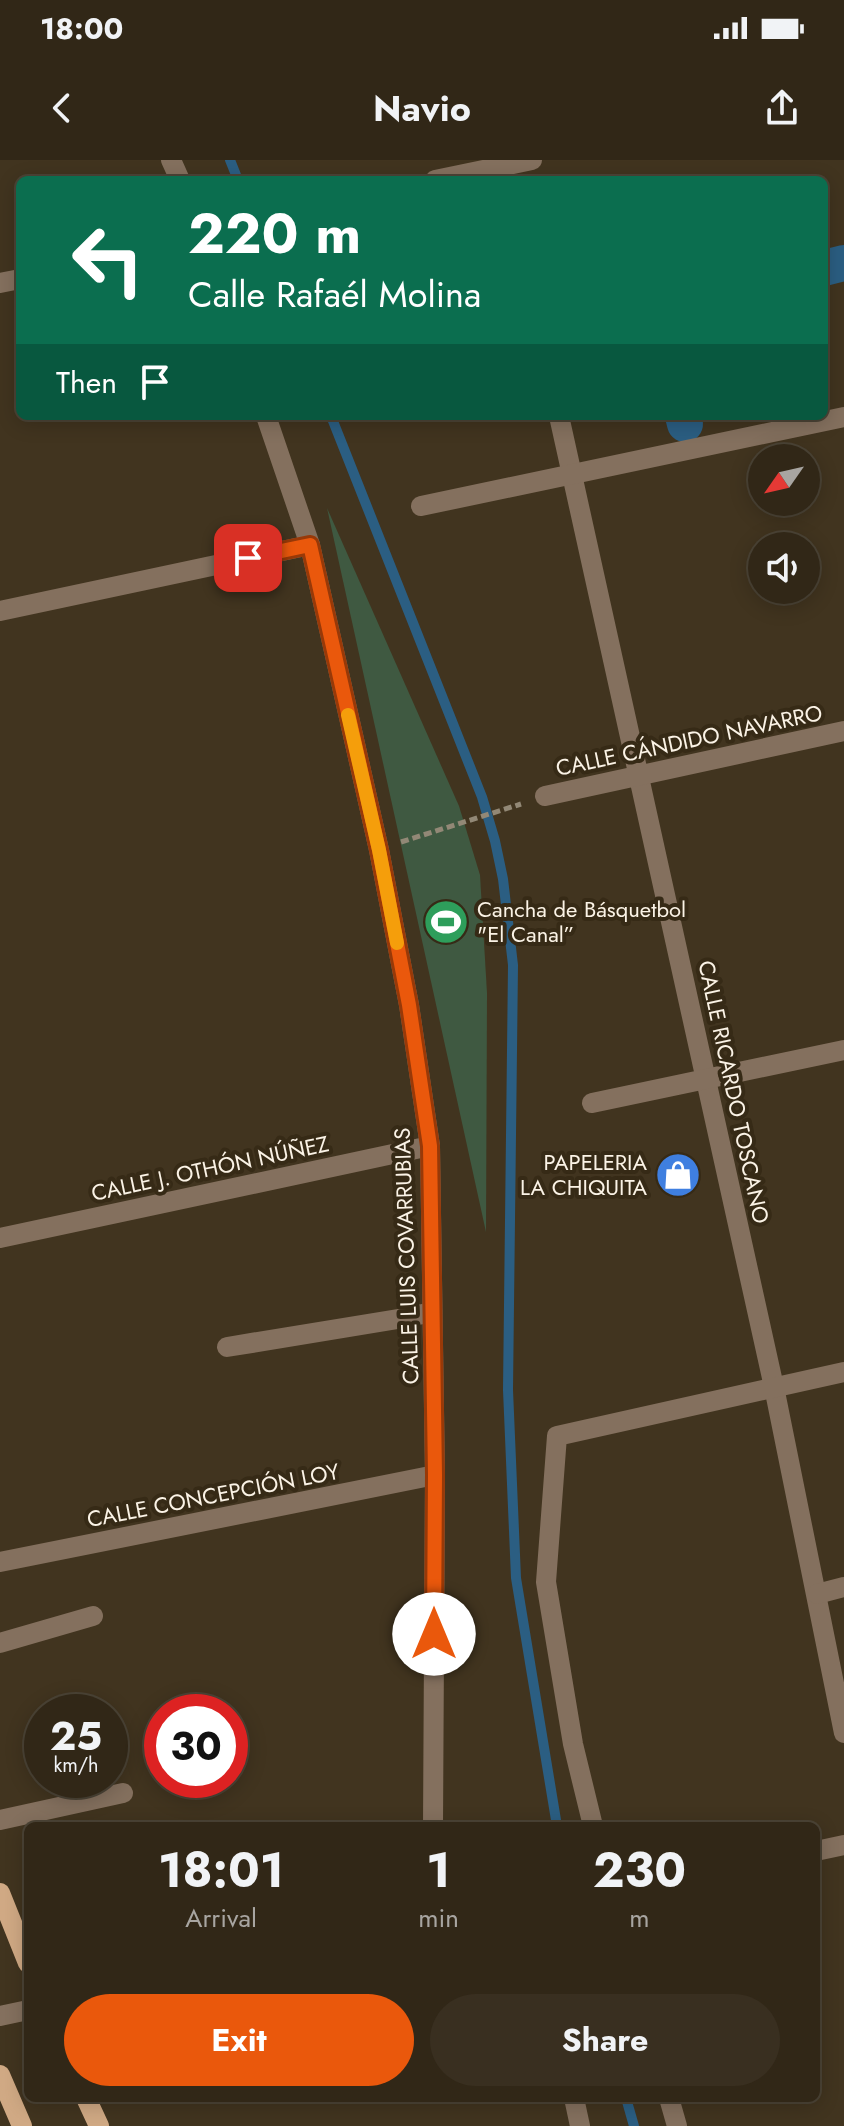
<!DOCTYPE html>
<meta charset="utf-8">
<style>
:root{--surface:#312717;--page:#392f20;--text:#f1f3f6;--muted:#a8a5a1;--line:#4c4436;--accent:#ea580c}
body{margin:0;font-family:Jost,sans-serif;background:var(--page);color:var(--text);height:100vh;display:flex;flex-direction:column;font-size:30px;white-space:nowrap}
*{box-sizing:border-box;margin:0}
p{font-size:26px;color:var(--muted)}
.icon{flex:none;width:44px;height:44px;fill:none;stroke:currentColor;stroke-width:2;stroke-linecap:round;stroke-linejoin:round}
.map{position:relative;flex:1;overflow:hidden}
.panel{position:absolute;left:24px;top:1662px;width:796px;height:280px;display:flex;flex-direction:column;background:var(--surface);border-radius:12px;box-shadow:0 4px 20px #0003,0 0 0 2px var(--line)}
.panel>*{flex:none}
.guide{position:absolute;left:16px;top:16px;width:812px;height:244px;border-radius:12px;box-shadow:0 4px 20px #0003,0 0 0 2px var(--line);background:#0b6e4f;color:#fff;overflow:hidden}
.needle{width:52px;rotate:236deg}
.controls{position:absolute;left:748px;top:284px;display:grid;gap:16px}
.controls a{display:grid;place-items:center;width:72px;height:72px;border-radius:50%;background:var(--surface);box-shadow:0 4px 20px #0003,0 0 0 2px var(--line);font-size:40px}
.speed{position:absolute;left:24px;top:1534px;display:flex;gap:16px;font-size:40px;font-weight:700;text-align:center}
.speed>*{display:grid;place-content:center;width:104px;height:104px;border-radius:50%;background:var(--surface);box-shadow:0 4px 20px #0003,0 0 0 2px var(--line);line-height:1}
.speed small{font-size:20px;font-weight:400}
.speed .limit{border:12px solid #d22;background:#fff;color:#111}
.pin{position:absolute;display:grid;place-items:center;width:68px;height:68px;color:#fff;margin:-34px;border-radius:16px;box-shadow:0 4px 12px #0006}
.me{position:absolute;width:88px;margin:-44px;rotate:0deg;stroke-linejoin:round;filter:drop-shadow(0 0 6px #0008)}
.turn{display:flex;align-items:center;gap:28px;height:168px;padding:0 40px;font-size:36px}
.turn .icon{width:104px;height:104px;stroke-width:2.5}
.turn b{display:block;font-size:56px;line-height:68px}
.then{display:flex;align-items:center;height:76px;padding:0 40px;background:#0003;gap:16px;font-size:30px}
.eta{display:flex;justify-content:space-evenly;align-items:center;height:136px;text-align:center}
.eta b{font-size:48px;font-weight:700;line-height:56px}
.button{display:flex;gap:16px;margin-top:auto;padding:16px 40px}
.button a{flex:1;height:92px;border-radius:48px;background:var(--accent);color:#fff;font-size:32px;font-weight:700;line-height:92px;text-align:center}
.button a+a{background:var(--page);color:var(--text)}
.status{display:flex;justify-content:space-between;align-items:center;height:56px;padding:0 40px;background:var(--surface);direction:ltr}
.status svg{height:22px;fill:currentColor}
header{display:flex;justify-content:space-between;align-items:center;height:104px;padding:0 40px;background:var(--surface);font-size:36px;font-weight:700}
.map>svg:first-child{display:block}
.green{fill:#3f5941}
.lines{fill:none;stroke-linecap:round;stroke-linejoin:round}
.stream{stroke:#2b5e82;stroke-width:10}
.canal{stroke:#2b5e82;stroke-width:36}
.path{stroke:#928876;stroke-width:5;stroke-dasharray:8 4;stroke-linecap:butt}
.minor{stroke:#84705e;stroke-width:20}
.major{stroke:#d0a984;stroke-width:20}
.route-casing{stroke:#983908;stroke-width:20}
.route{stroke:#ea580c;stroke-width:14}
.slow{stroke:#f59e0b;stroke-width:14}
.labels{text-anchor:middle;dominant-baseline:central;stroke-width:8;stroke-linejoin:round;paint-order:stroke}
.street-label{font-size:22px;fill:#fbf3e6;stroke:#362a16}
.poi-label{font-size:22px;fill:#fbf3e6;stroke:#362a16;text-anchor:start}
</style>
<div class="status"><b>18:00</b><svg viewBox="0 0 49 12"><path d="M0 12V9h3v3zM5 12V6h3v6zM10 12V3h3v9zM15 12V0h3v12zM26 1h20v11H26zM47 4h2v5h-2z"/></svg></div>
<header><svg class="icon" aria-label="back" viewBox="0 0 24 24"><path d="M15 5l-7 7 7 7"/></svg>Navio<svg class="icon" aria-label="share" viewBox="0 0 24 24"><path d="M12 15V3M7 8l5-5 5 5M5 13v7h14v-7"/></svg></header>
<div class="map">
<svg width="844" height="1966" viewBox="0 0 844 1966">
<rect width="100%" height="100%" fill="#41341f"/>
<!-- green -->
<polygon class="green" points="327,348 459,646 480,715 487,833 486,1072"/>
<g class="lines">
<!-- stream -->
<g class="stream">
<polyline points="230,0 238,20"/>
<polyline points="331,256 482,637 495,681 503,719 513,805 508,1230 516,1418 557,1666"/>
<polyline points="626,1938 634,1966"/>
</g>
<!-- canal -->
<g class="canal">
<polyline points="824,108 844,103"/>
<polyline points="683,256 685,264"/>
</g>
<!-- path -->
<polyline class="path" points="401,682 521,644"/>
<!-- minor -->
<g class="minor">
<polyline points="171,0 180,20"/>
<polyline points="435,20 532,0"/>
<polyline points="0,123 20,119"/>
<polyline points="266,256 310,385 379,690 409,845 430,986 435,1315 433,1666"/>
<polyline points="559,256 774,1227 844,1573"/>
<polyline points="421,346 844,257"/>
<polyline points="0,451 310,385"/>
<polyline points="545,636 844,571"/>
<polyline points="592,943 844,890"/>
<polyline points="0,1078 430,986"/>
<polyline points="227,1187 404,1158 432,1152"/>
<polyline points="0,1402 435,1315"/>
<polyline points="817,1434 844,1427"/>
<polyline points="0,1483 93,1456"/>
<polyline points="0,1660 123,1633"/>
<polyline points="593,1666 573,1584 546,1422 557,1276 844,1212"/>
<polyline points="816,1691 844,1685"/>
<polyline points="0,1856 28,1850"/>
<polyline points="574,1938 580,1966"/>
<polyline points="669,1938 677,1966"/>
</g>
<!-- major -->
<g class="major">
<polyline points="0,1733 28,1803"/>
<polyline points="0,1915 22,1966"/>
<polyline points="86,1938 99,1966"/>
</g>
</g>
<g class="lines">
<!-- route casing -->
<g class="route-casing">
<polyline id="route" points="248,398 310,385 379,690 409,845 430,986 435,1315 434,1474"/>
</g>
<!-- route -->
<use href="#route" class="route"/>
<!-- slow -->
<polyline class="slow" points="348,555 379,690 397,783"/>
</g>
<!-- icons -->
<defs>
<g id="stadium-disc" transform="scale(2.3)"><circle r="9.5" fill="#2e9e5b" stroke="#362a16"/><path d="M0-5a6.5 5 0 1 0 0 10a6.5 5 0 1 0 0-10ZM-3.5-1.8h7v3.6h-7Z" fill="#fff"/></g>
<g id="shop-disc" transform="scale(2.3)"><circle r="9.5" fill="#3f7fe0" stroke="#362a16"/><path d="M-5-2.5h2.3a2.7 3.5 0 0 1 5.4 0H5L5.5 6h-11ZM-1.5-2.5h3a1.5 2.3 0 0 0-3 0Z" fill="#fff"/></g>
</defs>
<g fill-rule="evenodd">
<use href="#stadium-disc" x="446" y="762"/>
<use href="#shop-disc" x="678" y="1015"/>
</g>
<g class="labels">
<!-- street labels -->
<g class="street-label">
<text transform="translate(689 580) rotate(-12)">CALLE CÁNDIDO NAVARRO</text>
<text transform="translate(734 932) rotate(78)">CALLE RICARDO TOSCANO</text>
<text transform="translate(210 1008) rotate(-12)">CALLE J. OTHÓN NÚÑEZ</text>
<text transform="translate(406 1096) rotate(-92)">CALLE LUIS COVARRUBIAS</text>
<text transform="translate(213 1335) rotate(-11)">CALLE CONCEPCIÓN LOY</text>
</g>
<!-- poi labels -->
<g class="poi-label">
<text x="477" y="749">Cancha de Básquetbol<tspan x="477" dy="25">"El Canal”</tspan></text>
<text x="647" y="1002" text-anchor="end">PAPELERIA<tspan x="647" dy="25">LA CHIQUITA</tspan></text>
</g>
</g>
</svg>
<div class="controls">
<a><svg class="needle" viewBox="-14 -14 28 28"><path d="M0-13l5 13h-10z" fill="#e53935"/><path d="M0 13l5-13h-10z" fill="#a8a5a1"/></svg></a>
<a><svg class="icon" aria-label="sound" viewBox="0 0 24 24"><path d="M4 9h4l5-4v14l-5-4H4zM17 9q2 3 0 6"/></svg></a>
</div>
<div class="speed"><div>25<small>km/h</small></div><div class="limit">30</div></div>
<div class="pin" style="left:248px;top:398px;background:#d93025"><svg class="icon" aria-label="arrive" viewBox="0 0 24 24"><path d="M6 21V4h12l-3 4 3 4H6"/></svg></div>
<svg class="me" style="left:434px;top:1474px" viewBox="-20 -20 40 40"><circle r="19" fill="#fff"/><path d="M0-13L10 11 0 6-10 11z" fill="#ea580c"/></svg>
<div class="guide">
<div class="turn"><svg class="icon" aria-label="left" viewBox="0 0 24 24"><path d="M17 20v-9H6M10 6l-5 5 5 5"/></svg><div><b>220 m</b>Calle Rafaél Molina</div></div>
<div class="then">Then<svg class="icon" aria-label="arrive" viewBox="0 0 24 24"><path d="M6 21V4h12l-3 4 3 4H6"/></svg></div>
</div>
<section class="panel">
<div class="eta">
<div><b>18:01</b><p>Arrival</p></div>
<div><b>1</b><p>min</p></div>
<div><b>230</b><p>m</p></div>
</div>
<div class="button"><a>Exit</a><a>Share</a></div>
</section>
</div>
